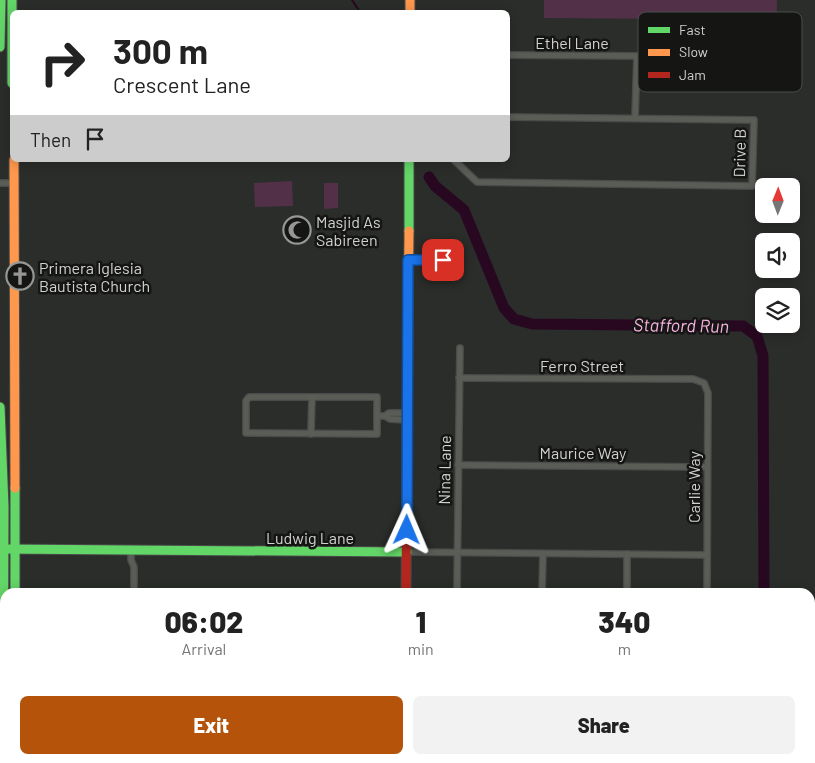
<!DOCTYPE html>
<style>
:root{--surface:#fff;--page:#f2f2f2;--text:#222;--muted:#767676;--accent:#b45309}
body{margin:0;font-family:Barlow,sans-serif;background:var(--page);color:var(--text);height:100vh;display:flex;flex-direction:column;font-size:19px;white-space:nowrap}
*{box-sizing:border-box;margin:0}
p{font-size:16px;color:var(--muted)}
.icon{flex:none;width:28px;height:28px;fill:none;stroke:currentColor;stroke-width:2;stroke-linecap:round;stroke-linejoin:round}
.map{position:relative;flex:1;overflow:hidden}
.details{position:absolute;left:0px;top:588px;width:815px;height:176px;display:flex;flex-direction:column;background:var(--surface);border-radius:15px 15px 0 0;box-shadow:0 2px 12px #0003}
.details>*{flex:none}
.guide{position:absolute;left:10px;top:10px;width:500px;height:152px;border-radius:8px;box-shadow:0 2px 12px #0003;background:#fff;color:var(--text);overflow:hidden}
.needle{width:32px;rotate:1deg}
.fabs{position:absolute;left:755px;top:178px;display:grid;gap:10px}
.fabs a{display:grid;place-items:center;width:45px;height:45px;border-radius:8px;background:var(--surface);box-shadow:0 2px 12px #0003;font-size:25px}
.pin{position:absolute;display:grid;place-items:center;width:42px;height:42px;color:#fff;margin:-21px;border-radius:10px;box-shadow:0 2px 8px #0006}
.me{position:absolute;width:55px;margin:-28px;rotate:1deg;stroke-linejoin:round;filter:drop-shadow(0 0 4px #0008)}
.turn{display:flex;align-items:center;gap:18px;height:105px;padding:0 20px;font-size:22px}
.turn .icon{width:65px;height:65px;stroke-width:2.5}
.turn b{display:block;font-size:35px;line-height:42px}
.then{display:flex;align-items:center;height:48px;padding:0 20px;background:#0003;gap:10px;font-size:19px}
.eta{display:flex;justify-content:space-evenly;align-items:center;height:85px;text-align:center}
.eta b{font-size:30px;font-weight:800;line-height:35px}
.cta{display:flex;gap:10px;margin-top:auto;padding:10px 20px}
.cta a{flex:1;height:58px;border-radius:8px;background:var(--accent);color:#fff;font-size:20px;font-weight:800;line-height:58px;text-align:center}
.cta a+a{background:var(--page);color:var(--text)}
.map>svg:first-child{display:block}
.green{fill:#523148}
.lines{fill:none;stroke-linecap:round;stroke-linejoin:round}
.stream{stroke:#280821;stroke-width:2}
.river{stroke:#280821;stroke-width:11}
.street-casing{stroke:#494a49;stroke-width:8}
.fast-casing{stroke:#494a49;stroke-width:11}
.slow-casing{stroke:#494a49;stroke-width:11}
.jam-casing{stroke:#494a49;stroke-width:11}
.street{stroke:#595d56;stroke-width:5.5}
.fast{stroke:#63d668;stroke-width:9}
.slow{stroke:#ff974d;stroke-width:9}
.jam{stroke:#b3261e;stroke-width:9}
.route-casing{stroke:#114b97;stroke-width:12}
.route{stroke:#1a73e8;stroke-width:9}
.labels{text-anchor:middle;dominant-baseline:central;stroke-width:5;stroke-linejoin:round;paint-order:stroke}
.street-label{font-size:16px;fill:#d0d2cf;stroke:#151614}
.poi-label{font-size:16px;fill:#d0d2cf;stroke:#151614;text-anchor:start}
.water-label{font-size:18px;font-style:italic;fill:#f7b0e1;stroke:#151614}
.key{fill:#151614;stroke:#4d4e4c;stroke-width:1}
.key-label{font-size:14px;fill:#d0d2cf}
</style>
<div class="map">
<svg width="815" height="763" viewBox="0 0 815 763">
<rect width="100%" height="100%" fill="#2b2d2a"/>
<!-- green -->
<g class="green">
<polygon points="544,0 777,0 776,34 677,34 677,19 544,18"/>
<polygon points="292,181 293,206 255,207 254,183"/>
<polygon points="324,183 338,183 338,208 324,209"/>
</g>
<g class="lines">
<!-- stream -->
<polyline class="stream" points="352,0 360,12"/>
<!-- river -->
<g class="river">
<polyline points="429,177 435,186 464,210 504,308 514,319 532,324 743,326 757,336 763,356 764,592"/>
<polyline points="810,645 815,645"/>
</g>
<!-- street casing -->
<g class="street-casing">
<g id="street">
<polyline points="508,55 637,56 635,118"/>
<polyline points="454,160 477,182 752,186 754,120 508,117"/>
<polyline points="0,183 14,183"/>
<polyline points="408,260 443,260"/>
<polyline points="459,378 693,379 704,383 708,393 707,592"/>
<polyline points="377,416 377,434 246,433 246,401 249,397 377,397 377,416 385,416"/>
<polyline points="407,420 390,419 385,416 389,413 407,413"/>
<polyline points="311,434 312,397"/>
<polyline points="458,465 707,467"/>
<polyline points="131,551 131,560 134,567 134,592"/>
<polyline points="407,552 706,555"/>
<polyline points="457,592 460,348"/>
<polyline points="542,592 543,554"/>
<polyline points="627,592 627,554"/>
<polyline points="457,763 457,759"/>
<polyline points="736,763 736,759"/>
</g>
</g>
<!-- fast casing -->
<g class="fast-casing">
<g id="fast">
<polyline points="12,0 12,83"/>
<polyline points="0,47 1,0"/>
<polyline points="409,231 409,160"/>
<polyline points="0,407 4,507 3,763"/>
<polyline points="15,488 15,592"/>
<polyline points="3,549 407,552"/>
<polyline points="14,759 14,763"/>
</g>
</g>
<!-- slow casing -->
<g class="slow-casing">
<g id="slow">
<polyline points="410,0 410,12"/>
<polyline points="14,160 15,488"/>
<polyline points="407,436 409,231"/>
<polyline points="405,759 405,763"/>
</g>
</g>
<!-- jam casing -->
<g class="jam-casing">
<polyline id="jam" points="406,592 407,436"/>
</g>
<!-- street -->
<use href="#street" class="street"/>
<!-- fast -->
<use href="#fast" class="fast"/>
<!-- slow -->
<use href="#slow" class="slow"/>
<!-- jam -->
<use href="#jam" class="jam"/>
</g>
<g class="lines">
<!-- route casing -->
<g class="route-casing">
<polyline id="route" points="407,530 408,260 443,260"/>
</g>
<!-- route -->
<use href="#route" class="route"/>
</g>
<!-- icons -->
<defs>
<g id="mosque-ring" transform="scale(1.4375)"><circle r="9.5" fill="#151614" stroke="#969895" stroke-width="1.5"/><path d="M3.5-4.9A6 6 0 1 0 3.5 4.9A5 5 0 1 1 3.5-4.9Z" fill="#969895"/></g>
<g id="church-ring" transform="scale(1.4375)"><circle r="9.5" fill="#151614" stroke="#969895" stroke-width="1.5"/><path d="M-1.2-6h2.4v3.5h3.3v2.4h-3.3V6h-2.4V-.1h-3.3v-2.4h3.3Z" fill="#969895"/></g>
</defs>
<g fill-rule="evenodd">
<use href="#mosque-ring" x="297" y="230"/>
<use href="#church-ring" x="20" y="276"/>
</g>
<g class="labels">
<!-- street labels -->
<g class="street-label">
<text x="572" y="42">Ethel Lane</text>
<text transform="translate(739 153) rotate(-89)">Drive B</text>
<text x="582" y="365">Ferro Street</text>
<text x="583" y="452">Maurice Way</text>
<text transform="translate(444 470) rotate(-89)">Nina Lane</text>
<text transform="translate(693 487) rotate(-90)">Carlie Way</text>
<text x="310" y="537">Ludwig Lane</text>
</g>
<!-- poi labels -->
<g class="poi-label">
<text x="316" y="221">Masjid As<tspan x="316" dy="18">Sabireen</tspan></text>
<text x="39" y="267">Primera Iglesia<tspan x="39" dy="18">Bautista Church</tspan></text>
</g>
<!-- water labels -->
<g class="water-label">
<text transform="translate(681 325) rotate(1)">Stafford Run</text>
</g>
</g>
<!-- legend -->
<rect x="638" y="12" width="164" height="80" rx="8" class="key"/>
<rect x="648" y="27" width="22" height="6" fill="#63d668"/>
<rect x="648" y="49" width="22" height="7" fill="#ff974d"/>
<rect x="648" y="72" width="22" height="6" fill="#b3261e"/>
<g class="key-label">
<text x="679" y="35">Fast</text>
<text x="679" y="57">Slow</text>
<text x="679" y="80">Jam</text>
</g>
</svg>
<div class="fabs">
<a><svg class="needle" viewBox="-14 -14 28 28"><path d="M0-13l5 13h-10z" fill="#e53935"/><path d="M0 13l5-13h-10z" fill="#767676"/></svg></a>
<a><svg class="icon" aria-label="sound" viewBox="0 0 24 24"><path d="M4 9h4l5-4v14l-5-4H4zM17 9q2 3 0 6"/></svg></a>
<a><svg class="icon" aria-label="layers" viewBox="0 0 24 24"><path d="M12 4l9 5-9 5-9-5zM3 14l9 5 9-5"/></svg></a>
</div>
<div class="pin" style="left:443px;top:260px;background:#d93025"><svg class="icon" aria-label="arrive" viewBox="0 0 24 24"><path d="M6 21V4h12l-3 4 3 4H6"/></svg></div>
<svg class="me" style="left:407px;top:530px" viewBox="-20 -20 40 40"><path d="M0-17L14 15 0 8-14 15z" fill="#1a73e8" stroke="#fff" stroke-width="4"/></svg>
<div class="guide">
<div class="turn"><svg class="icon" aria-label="right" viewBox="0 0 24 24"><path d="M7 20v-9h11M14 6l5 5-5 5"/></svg><div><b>300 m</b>Crescent Lane</div></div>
<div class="then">Then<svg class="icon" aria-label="arrive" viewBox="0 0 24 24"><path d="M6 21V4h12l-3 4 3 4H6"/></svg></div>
</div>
<section class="details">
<div class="eta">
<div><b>06:02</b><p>Arrival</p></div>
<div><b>1</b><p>min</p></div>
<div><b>340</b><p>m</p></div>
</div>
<div class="cta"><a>Exit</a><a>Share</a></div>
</section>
</div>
